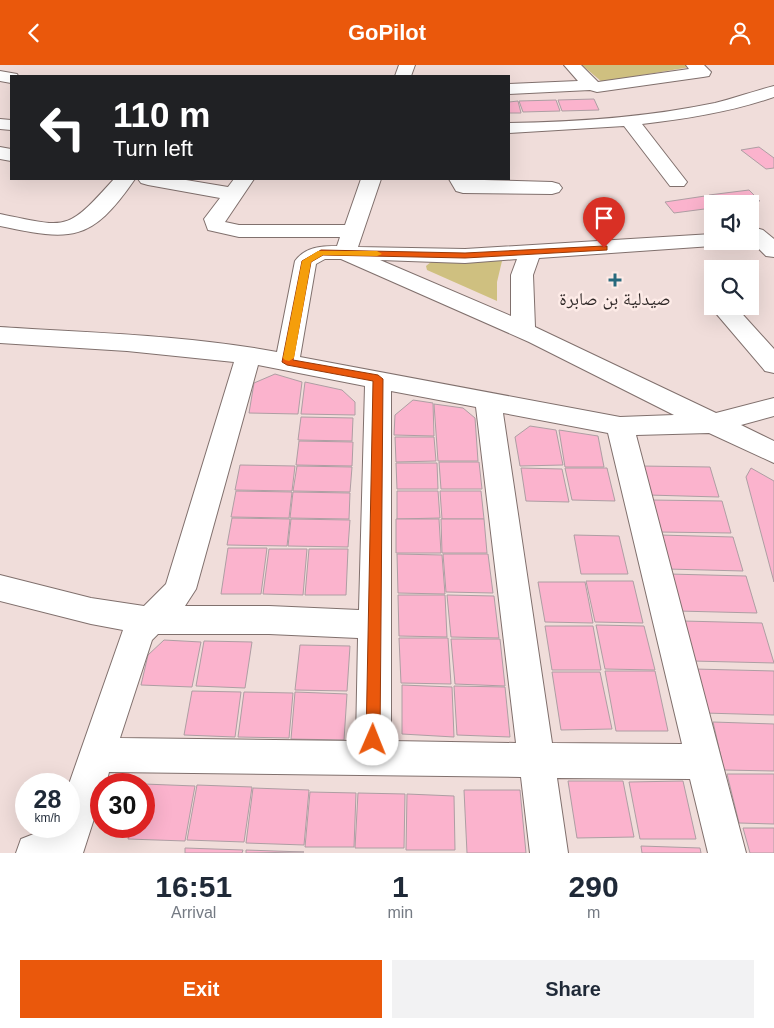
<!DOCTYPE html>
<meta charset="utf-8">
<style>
:root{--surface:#fff;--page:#f2f2f3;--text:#1f2937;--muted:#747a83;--accent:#ea580c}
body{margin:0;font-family:Helvetica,"Noto Naskh Arabic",sans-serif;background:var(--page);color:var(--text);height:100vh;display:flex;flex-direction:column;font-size:19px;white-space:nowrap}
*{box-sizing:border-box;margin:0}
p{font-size:16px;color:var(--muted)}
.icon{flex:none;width:28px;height:28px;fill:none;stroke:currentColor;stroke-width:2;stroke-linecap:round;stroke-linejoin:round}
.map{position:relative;height:788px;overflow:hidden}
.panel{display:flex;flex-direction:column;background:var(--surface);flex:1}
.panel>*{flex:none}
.top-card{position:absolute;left:10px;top:10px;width:500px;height:105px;border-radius:0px;box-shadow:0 5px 20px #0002;background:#202124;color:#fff;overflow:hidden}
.fabs{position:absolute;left:704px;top:130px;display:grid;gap:10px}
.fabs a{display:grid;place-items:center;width:55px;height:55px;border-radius:0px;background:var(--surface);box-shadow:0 5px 20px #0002;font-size:25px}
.speed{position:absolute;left:15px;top:708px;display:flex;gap:10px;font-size:25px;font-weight:700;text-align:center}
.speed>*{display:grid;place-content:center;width:65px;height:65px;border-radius:50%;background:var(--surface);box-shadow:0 5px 20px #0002;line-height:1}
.speed small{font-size:12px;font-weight:400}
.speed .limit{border:8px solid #d22;background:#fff;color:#111}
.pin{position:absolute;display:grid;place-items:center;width:42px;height:42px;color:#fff;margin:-51px -21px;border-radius:50% 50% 50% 0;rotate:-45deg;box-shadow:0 0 5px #0007}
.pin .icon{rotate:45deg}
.me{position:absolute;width:55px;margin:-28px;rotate:1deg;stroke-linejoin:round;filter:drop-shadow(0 0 4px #0008)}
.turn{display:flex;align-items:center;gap:18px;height:105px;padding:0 20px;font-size:22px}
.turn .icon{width:65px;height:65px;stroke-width:2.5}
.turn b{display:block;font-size:35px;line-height:42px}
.eta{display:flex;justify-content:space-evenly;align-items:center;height:85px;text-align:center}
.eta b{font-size:30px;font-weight:800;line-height:35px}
.action{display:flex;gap:10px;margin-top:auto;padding:10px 20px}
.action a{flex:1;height:58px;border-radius:0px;background:var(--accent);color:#fff;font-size:20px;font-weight:800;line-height:58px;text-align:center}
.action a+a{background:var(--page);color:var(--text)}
header{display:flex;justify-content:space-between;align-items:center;height:65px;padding:0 20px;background:var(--accent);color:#fff;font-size:22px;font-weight:800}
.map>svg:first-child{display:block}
.green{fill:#cfc080}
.building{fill:#fbb3cd;stroke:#ae9ea3}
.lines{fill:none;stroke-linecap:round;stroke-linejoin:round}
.minor-casing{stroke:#80706d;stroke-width:2}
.minor{fill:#fff;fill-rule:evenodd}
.route{fill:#ea580c;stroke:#983908}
.slow{fill:#f59e0b}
.poi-dot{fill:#28697d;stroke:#fdebe7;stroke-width:2}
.labels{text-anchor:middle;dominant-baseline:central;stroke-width:5;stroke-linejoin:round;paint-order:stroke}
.poi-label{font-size:18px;fill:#2e2726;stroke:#fdebe7}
</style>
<header><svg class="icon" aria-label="back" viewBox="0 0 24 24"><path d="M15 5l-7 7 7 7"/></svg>GoPilot<svg class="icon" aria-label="person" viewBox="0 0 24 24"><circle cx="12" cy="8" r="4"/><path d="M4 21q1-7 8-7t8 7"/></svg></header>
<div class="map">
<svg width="774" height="788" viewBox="0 0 774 788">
<rect width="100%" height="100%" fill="#f0ddda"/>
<!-- green -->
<g class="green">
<polygon points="582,0 688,0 690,2 602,17"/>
<polygon points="502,196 497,217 497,236 427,205 426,201 431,197"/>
</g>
<!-- building -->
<g class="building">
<polygon points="594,34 599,45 562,46 558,35"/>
<polygon points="556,35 560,46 523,47 519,36"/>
<polygon points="518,36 521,48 509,48 509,37"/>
<polygon points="759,82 774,93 774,103 766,104 741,85"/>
<polygon points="749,125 760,136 717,139 709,130"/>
<polygon points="705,131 712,139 712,143 674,148 665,137"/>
<polygon points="275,309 302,317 298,349 249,348 254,318"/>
<polygon points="305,317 342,325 355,337 355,350 301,349"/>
<polygon points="413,335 433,338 434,371 394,370 395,350"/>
<polygon points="434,339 463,343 475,353 478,396 438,396"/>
<polygon points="301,352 353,353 352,376 298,375"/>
<polygon points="530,361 556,365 563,400 520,401 515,372"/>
<polygon points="559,365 598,371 604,402 565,402"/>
<polygon points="395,372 434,372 436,396 396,397"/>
<polygon points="299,376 353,377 352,401 296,400"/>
<polygon points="439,397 479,397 482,424 441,424"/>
<polygon points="396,398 437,398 438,424 397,424"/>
<polygon points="240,400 295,401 292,426 235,425"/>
<polygon points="297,401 352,402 350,427 293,426"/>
<polygon points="641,401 710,402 719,432 648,430"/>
<polygon points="521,403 562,404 569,437 526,436"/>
<polygon points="565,403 607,403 615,436 572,435"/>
<polygon points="751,403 774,416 774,517 746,412"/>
<polygon points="236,426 292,427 289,453 231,452"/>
<polygon points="397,426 438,426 440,453 397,454"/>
<polygon points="440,426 481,426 484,454 442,454"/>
<polygon points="293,427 350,428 349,454 290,453"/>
<polygon points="651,435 722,436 731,468 658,467"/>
<polygon points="232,453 290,454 287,481 227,480"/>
<polygon points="291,454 350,455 348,482 288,481"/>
<polygon points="396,454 439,454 441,488 396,488"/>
<polygon points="441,454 484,454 487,488 442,488"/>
<polygon points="574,470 619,471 628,509 581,509"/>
<polygon points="659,470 733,472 743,506 667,504"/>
<polygon points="228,483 267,483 261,529 221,529"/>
<polygon points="269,484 307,484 303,530 263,529"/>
<polygon points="309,484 348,484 346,530 305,530"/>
<polygon points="397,489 442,490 445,529 398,528"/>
<polygon points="443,489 488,489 493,528 446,527"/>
<polygon points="669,509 746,511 757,548 678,546"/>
<polygon points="586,516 633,516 643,558 595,557"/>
<polygon points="538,517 585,517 593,558 545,557"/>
<polygon points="398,530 445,530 447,572 399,571"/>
<polygon points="447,530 494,531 499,573 451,572"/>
<polygon points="683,556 762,558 774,598 692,596"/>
<polygon points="596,560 644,561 655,605 605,604"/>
<polygon points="545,561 593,561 601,605 552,605"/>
<polygon points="399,573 448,573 451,619 401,618"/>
<polygon points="451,574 500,574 505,621 455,619"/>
<polygon points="164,575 201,577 192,622 141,620 148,590"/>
<polygon points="204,576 252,577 245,623 196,621"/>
<polygon points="300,580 350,581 347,626 295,625"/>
<polygon points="694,604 774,606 774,650 704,648"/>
<polygon points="605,606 655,606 668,666 616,666"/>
<polygon points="552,607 600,607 612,664 561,665"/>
<polygon points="402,620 452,622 454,672 402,669"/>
<polygon points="454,621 505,622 510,672 457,670"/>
<polygon points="192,626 241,627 235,672 184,670"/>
<polygon points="244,627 293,628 289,673 238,672"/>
<polygon points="295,627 347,629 344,675 291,674"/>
<polygon points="713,657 774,659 774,706 724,705"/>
<polygon points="727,709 774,709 774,759 739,758"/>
<polygon points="568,716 623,716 634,772 577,773"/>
<polygon points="683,716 696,774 640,774 629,717"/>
<polygon points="144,719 195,721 185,776 128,774 131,761 144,761"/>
<polygon points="197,720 252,722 244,777 187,775"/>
<polygon points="253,723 309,725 304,780 246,778"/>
<polygon points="464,725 520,725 526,788 467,788"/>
<polygon points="310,727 356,728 354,782 305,782"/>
<polygon points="358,728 405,729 404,783 355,783"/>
<polygon points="407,729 454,731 455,785 406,785"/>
<polygon points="743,763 774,763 774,788 750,788"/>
<polygon points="641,781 700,783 701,788 642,788"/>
<polygon points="185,783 243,785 242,788 185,788"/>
<polygon points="246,785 304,787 246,788"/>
</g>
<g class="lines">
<!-- minor casing -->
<g class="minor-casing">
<g id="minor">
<polygon points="399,0 415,0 411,11 395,11"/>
<polygon points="564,0 581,0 598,17 689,4 686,0 704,0 711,7 709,11 703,12 597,27 590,25 509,29 509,19 578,16"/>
<polygon points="0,6 17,9 18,11 11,11 11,18 0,16"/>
<path d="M774,21V32C731,47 687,54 642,59L687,117L684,121H670L624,61L509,68V58C577,57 648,52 715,38C735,33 754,26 774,21Z"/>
<polygon points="0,54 11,55 11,65 0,64"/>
<polygon points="0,82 11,84 11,96 0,94"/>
<path d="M114,114H135C91,178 71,176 0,161V149C69,163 66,167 114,114Z"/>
<path d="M138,114H180L228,122L234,114H254L225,157L239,160H345L361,114H381L358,182L465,184L712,169V176H722L720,180L712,181L539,193L533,210L535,262L716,348L774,333V351L741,360L774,376V398L709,368L636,370L746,788H708L690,714L557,713L568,788H530L521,712L109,707L106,719H101V732L83,788H16L21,774L54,761H69V719L123,565L91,559L0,536V510L91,533L144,541L166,519L234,297L127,286L0,278V262C92,268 186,270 277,287L295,196C305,182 321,181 337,181L340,172H239L208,165L204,154L220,133L148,120L141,118ZM325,194H341L529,277L674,350L620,352L300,292L316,199ZM517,194L511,210V251L380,195L465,198ZM258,300L365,321L359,545L269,541H185L196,524ZM391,326L476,342L516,678L391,676ZM503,348L608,368L682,679L552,678ZM158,569H269L358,573L356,676L120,673L152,575Z"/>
<polygon points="449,114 552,117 559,119 562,123 559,127 552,129 463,128 456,126"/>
<polygon points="756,163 763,165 774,174 774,192 766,191 750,175 750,164"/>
<polygon points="712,238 712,241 735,241 774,284 774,308 765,306 714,246 710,241"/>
</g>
</g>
<!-- minor -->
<use href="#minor" class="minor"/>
</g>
<!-- route -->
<polygon class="route" points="604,181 607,181 607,185 465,193 323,190 311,197 293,295 378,310 383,314 380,675 378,680 373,682 368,680 366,675 373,316 287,300 282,297 302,196 321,185 465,188"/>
<!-- slow -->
<polygon class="slow" points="318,186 377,186 382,189 377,191 323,190 311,197 294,293 289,296 285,295 283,293 302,196"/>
<!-- markers -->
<path class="poi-dot" d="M612.5 207.5h5v5h5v5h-5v5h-5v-5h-5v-5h5z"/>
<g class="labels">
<!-- poi labels -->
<g class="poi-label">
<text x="615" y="234">صيدلية بن صابرة</text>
</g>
</g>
</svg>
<div class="fabs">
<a><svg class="icon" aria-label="sound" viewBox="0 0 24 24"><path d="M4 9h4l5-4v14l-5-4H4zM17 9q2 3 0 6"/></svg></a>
<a><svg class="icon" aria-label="search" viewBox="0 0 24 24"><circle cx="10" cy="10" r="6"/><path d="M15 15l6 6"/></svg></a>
</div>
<div class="speed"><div>28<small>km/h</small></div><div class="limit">30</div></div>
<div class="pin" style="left:604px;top:183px;background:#d93025"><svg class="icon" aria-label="arrive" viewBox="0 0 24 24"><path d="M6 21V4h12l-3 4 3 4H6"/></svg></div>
<svg class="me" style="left:373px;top:675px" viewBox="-20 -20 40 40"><circle r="19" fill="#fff"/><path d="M0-13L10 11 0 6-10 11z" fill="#ea580c"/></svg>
<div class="top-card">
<div class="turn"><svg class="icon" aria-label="left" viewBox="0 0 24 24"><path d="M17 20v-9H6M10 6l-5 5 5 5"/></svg><div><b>110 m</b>Turn left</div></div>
</div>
</div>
<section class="panel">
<div class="eta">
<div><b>16:51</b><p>Arrival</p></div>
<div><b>1</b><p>min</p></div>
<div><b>290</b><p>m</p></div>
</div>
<div class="action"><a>Exit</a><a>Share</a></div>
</section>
